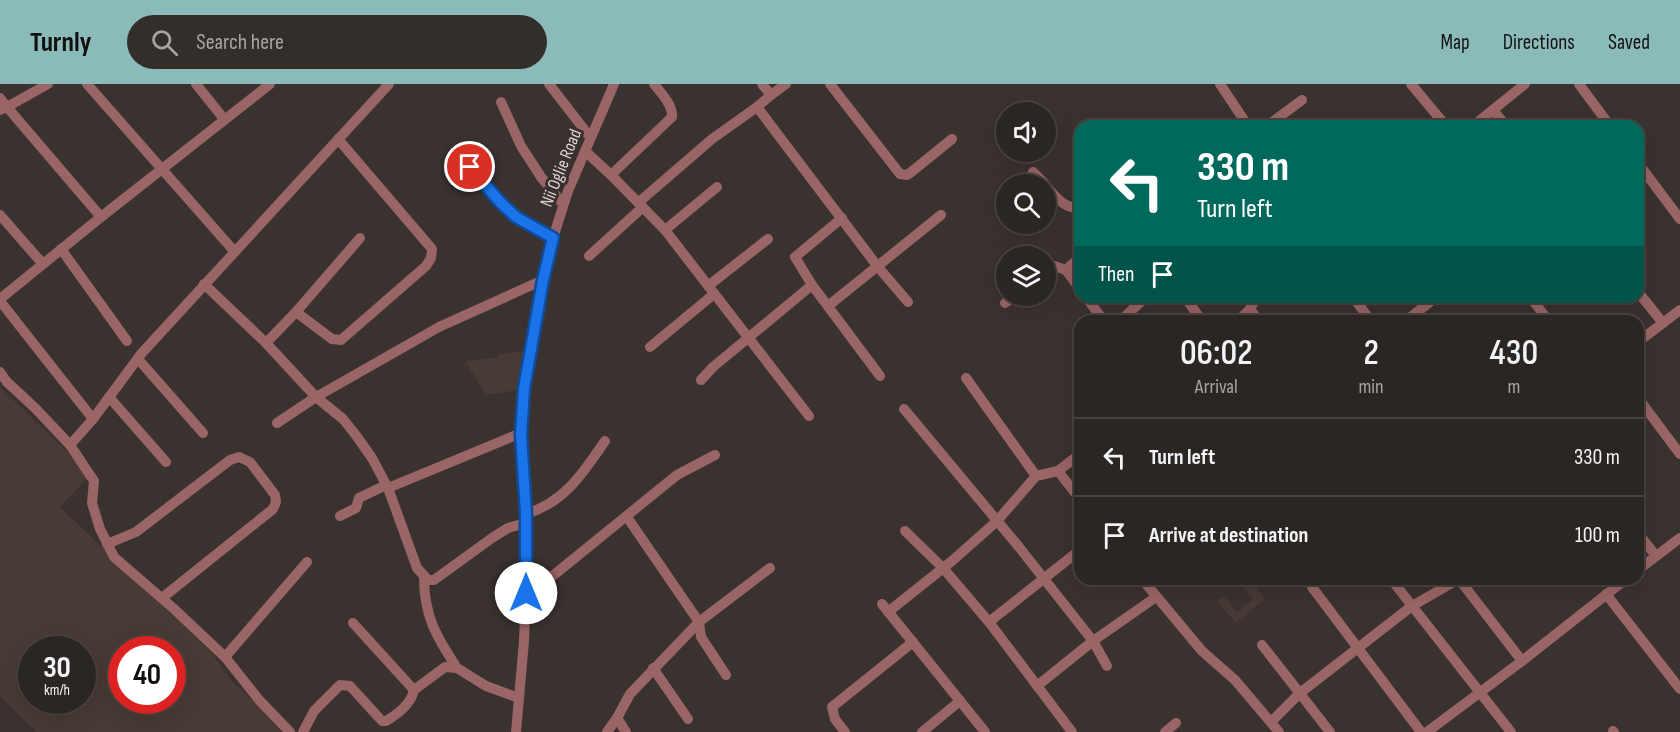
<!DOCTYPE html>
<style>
:root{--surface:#2c2623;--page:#342e2b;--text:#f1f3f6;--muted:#a6a5a6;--line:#484341;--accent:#8bbbb9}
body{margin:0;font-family:"Sofia Sans Condensed",sans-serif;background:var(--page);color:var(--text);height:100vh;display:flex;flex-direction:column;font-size:22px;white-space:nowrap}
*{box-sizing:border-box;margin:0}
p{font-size:20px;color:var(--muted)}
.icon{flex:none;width:33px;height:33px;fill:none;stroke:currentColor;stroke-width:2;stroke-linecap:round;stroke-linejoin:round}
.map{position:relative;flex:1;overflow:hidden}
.details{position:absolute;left:1074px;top:231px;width:570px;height:270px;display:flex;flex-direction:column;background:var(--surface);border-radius:18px;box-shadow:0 6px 24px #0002,0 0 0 2px var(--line)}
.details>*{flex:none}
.top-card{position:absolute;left:1074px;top:36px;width:570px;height:183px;border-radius:18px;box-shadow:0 6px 24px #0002,0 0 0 2px var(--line);background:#00695c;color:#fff;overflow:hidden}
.controls{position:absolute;left:996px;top:18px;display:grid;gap:12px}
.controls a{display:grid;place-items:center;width:60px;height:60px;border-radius:50%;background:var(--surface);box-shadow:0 6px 24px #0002,0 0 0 2px var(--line);font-size:30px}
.speed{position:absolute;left:18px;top:552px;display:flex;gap:12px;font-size:30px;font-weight:700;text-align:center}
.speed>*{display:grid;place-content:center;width:78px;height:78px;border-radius:50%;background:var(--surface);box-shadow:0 6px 24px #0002,0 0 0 2px var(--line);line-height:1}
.speed small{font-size:15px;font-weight:400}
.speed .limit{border:9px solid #d22;background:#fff;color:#111}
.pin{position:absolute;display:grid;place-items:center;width:51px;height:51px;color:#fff;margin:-26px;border:3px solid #fff;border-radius:50%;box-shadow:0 2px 6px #0007}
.me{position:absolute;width:66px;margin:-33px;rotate:0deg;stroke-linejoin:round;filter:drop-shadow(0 0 4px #0008)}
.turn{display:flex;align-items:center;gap:21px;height:126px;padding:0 24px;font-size:27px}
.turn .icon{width:78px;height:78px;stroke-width:2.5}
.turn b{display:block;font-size:42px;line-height:51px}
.then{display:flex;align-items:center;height:57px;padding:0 24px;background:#0003;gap:12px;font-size:22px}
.eta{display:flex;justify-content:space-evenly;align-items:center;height:102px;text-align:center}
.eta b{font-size:36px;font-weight:600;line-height:42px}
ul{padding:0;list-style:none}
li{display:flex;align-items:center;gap:18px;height:78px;padding:0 24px;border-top:2px solid var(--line)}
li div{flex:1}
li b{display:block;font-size:22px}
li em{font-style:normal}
header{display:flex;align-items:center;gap:36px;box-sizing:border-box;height:84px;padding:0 30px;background:var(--accent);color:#111}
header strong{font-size:28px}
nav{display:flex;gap:33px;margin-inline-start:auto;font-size:21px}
.search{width:420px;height:54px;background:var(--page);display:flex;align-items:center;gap:15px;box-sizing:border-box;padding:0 21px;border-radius:33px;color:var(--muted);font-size:22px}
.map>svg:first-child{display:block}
.built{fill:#483a34;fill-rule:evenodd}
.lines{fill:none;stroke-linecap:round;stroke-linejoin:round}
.minor{stroke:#9a6566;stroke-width:10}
.route-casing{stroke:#114b97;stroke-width:15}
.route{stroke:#1a73e8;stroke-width:10}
.labels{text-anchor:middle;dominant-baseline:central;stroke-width:6;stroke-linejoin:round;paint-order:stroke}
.street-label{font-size:18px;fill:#d9d4d2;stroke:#3a322f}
</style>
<header>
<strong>Turnly</strong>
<div class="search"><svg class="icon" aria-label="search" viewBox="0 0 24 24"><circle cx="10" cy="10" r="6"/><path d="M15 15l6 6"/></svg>Search here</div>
<nav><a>Map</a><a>Directions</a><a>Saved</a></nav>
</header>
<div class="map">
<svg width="1680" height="648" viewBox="0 0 1680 648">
<rect width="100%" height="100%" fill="#3a322f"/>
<!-- built -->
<g class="built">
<polygon points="525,267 518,306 486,311 465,277 496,274 499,270"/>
<path d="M0,303L91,390L60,423L212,569L229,594L287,648H37L0,613ZM32,566H82V616H32ZM122,566H172V616H122Z"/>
<polygon points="1243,495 1249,495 1265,515 1236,539 1217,517 1224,512 1237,528 1253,515 1239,498"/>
</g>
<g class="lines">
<!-- minor -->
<g class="minor">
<polyline points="87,0 234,167"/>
<polyline points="196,0 224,35"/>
<polyline points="549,0 590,53"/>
<polyline points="762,0 771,11 786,0"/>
<polyline points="830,0 900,90 907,91 910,89 952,55"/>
<polyline points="1220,0 1248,42"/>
<polyline points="1411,0 1446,42"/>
<polyline points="1579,0 1610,42"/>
<polyline points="771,11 757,23 878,183 908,218"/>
<polyline points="0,14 7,23 48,0"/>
<polyline points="501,18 521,62 541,93 563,120"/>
<polyline points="0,26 7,23 101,133"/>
<polyline points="1493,26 1506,42"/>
<polyline points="1145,41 1146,42"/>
<polyline points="1267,42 1302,16"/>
<polyline points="1473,42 1525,0"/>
<polyline points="585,67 611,91 665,146 809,332"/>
<polyline points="1078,69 1080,72"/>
<polyline points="1638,79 1680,135"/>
<polyline points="470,83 500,118 516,133 553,154"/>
<polyline points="1033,88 1045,100"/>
<path d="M611,91L672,33C673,21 661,9 654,0"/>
<path d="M1046,102C1055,112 1064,125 1080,124"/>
<polyline points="639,118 712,55 757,23"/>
<polyline points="0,131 42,179"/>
<polyline points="842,134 795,173 812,201 880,292"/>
<polyline points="665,146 717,103"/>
<polyline points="61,165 127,257"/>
<polyline points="589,172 643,123"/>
<polyline points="1046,186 1054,182 1066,186 1080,205"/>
<polyline points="1066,186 1080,173"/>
<polyline points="204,200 266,259 316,313 343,335 355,350 372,374 388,404 417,484 428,496 434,496 492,454 508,444 526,439"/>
<polyline points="708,202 768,155"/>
<polyline points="1638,208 1663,239"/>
<polyline points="1086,213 1104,237"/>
<polyline points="1185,213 1202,237"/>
<polyline points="1353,213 1371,237"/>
<polyline points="1530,213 1549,237"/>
<polyline points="0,215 101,133 270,0"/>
<polyline points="0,217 93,335"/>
<polyline points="1005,219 1015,212"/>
<polyline points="828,222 941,131"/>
<polyline points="1250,225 1257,213"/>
<polyline points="296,228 332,255 341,256 426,182 431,174 432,165 338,55"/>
<polyline points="1120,237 1146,213"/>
<polyline points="1238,237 1250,225 1259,237"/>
<polyline points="1406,237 1436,213"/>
<polyline points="1638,258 1680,226"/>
<polyline points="266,259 296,228 360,154"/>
<polyline points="650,263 714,210"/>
<polyline points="138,275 203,349"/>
<polyline points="0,288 7,298 35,324 70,361"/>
<polyline points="966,294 1036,392"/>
<polyline points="701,296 713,283 812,201"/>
<polyline points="109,313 166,378"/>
<polyline points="1638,314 1680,370"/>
<polyline points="904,325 1019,463 1093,557 1107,582"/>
<polyline points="277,339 316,313 439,243 543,196"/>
<polyline points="1058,387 1080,415"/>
<polyline points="388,404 521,349"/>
<path d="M526,430C565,418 583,389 605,357"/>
<polyline points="340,432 356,424 359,414 386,401"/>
<polyline points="627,433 699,538 701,553 726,591"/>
<polyline points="905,447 943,484 989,538 1072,648"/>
<polyline points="1638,449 1656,472"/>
<polyline points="107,460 136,448 230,376 239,373 250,378 275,411 276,418 273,425 162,514"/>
<polyline points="1638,486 1680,454"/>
<path d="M424,493C424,532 436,552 457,584"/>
<polyline points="1142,495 1202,567 1235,596 1279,648"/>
<polyline points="1391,495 1511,648"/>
<polyline points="1459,495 1522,577"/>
<polyline points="1312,503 1421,648"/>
<polyline points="526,509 555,490 677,391 715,371"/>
<polyline points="1606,510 1680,605"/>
<polyline points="882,520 985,648"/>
<polyline points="888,528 952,477 997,437 1036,392 1058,387 1080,370"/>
<polyline points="989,538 1080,466"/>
<polyline points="353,539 414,606"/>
<polyline points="1262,561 1330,648"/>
<polyline points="225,573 307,478"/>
<polyline points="653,584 688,635"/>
<polyline points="1037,602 1093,557 1156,513"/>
<polyline points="617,634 626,648"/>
<polyline points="1271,638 1300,609 1412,522 1459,495"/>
<polyline points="1613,647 1614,648"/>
<polyline points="290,648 260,617 225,573 173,524 114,473 100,445 92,419 94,397 70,361 93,335 141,270 389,0"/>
<path d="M303,648L314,627L340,601L350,602L382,637H386C398,630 411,620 414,606L445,583L457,584L486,602L519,614"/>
<polyline points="516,648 524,557 526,509 526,430 521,349 524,305 543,196 553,154 568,107 614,0"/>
<polyline points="607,648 617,634 630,610 699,538 770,484"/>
<polyline points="845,648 835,635 832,623 913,558"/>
<polyline points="922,648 960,617"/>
<polyline points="1165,648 1176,639"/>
<polyline points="1427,648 1522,577 1626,495"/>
</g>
</g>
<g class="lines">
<!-- route casing -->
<g class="route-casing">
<polyline id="route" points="470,83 500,118 516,133 553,154 543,196 524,305 521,350 526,430 526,509"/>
</g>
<!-- route -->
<use href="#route" class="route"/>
</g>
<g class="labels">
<!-- street labels -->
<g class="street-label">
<text transform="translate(561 84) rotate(-68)">Nii Oglie Road</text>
</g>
</g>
</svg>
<div class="controls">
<a><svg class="icon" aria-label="sound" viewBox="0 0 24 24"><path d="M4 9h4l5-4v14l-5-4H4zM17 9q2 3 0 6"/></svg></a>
<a><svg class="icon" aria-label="search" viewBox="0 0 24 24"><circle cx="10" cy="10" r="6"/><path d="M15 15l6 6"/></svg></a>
<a><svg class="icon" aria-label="layers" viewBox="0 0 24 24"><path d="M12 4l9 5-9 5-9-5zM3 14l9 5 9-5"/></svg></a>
</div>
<div class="speed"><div>30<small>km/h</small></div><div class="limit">40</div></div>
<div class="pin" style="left:470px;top:83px;background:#d93025"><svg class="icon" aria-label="arrive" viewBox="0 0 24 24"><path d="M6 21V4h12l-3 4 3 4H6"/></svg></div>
<svg class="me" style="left:526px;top:509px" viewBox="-20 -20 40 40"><circle r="19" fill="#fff"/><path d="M0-13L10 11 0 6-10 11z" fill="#1a73e8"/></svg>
<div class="top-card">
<div class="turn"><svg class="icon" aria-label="left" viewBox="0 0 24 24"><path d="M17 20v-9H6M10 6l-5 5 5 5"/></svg><div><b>330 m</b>Turn left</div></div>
<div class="then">Then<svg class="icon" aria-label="arrive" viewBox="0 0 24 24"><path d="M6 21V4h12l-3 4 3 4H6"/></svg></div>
</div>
<section class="details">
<div class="eta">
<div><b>06:02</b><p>Arrival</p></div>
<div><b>2</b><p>min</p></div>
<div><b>430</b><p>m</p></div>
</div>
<ul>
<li><svg class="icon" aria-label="left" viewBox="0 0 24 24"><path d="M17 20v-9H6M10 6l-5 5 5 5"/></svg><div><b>Turn left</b></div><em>330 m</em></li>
<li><svg class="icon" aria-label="arrive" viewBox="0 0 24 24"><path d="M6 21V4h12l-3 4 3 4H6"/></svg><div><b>Arrive at destination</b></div><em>100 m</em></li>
</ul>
</section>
</div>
